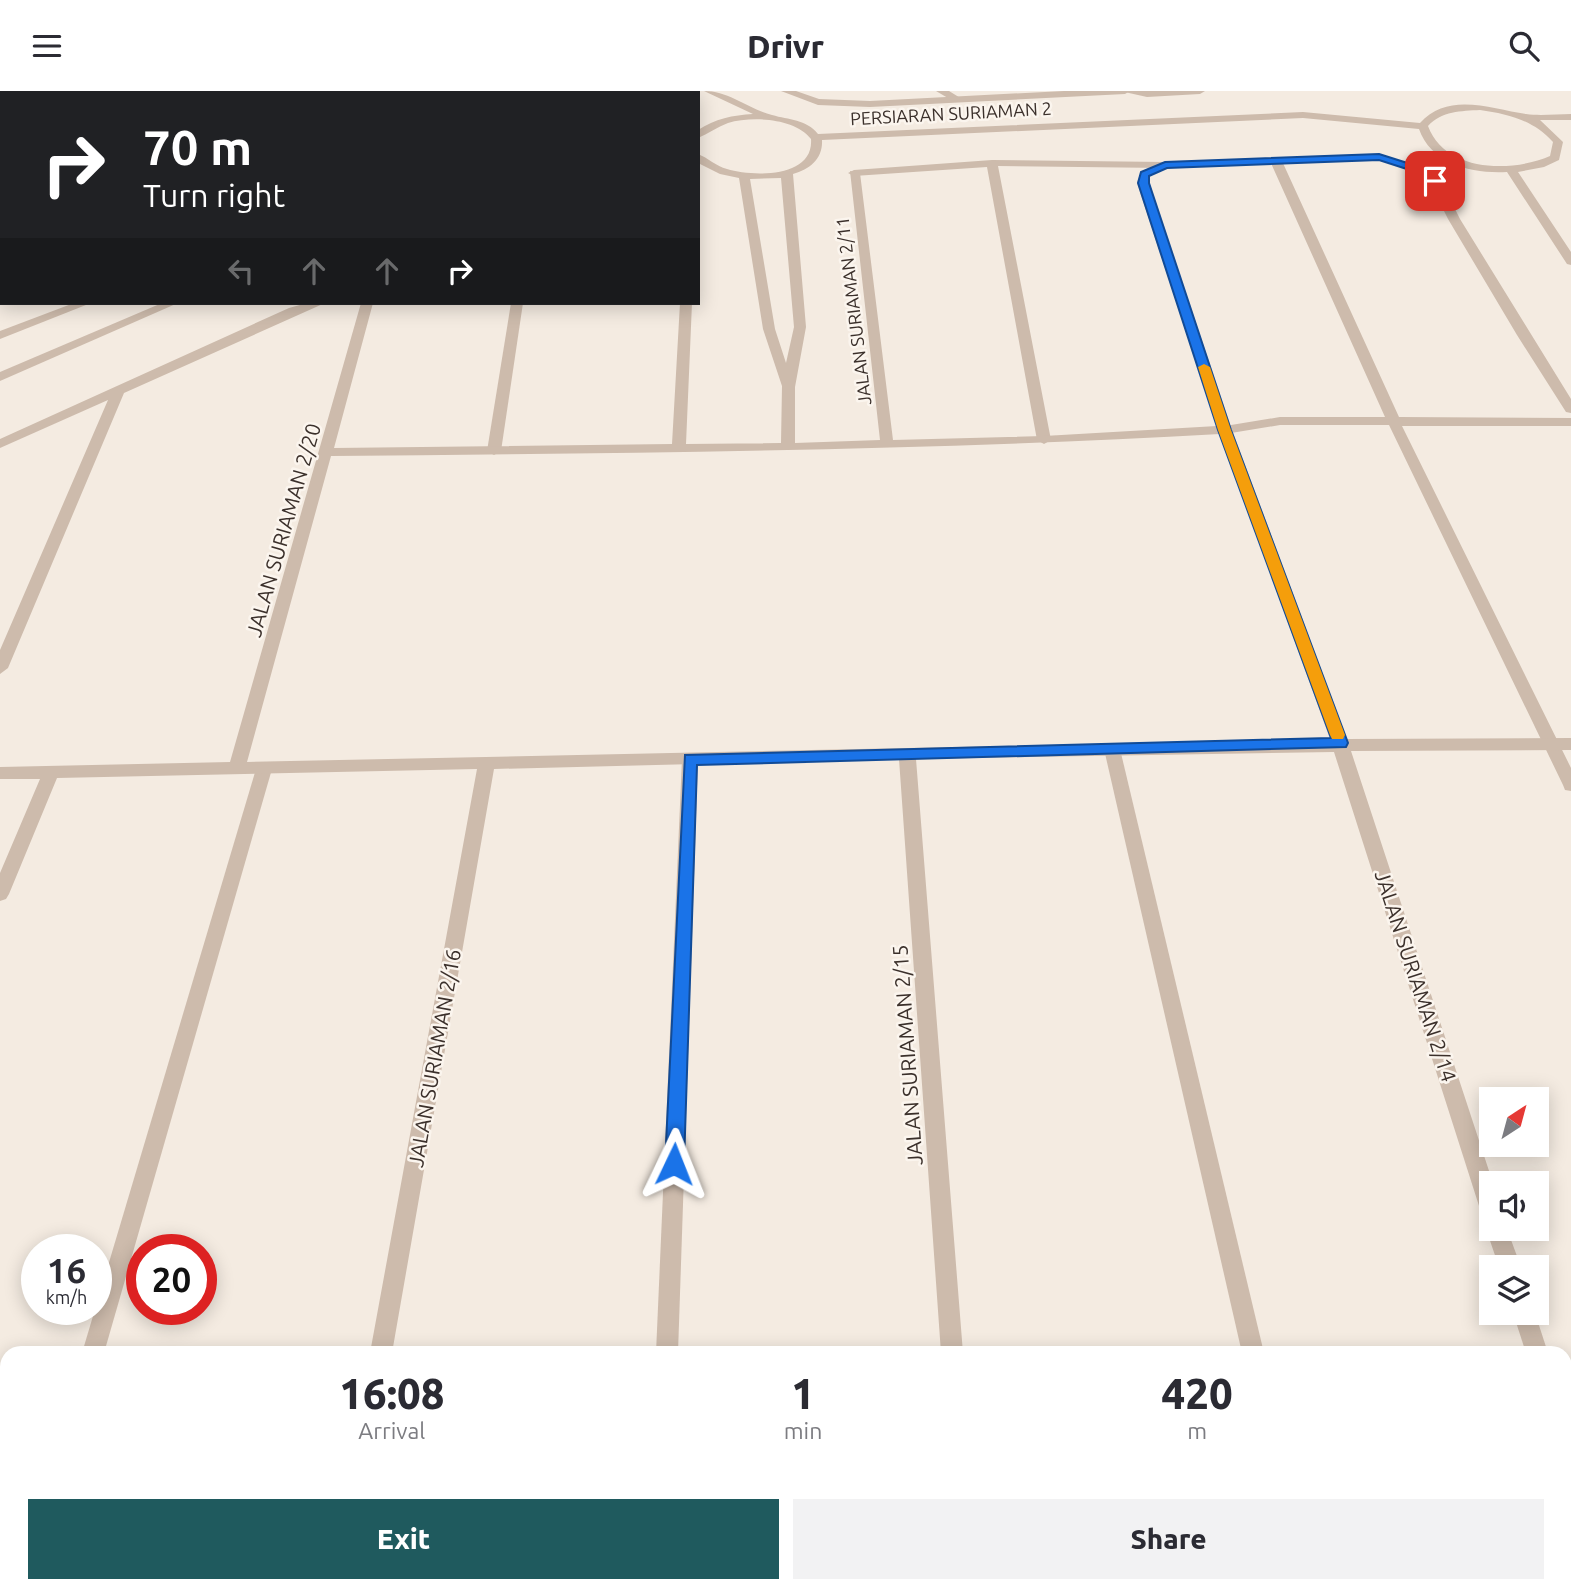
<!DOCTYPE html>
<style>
:root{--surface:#fff;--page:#f2f2f3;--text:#2b2b33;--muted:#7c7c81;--accent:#1f5a5e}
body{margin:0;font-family:Ubuntu,sans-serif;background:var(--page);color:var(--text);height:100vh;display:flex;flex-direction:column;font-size:26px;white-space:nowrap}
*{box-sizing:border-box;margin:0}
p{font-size:23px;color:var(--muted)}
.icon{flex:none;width:38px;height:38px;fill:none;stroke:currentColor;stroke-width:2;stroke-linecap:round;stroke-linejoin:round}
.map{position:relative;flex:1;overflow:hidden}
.details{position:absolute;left:0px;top:1255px;width:1572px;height:247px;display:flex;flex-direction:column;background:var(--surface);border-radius:21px 21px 0 0;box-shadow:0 4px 18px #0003}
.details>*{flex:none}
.top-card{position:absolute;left:0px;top:0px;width:700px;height:214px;box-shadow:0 4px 18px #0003;background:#202124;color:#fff;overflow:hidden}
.needle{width:46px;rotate:36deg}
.controls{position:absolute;left:1479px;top:996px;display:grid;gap:14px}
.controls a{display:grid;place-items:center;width:70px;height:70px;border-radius:0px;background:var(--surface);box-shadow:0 4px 18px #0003;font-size:35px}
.speed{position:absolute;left:21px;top:1143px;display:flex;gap:14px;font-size:35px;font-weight:700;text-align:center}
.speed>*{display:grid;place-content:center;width:91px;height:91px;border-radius:50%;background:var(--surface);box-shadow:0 4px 18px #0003;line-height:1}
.speed small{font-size:18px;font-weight:400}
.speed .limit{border:10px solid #d22;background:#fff;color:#111}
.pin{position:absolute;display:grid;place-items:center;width:60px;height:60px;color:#fff;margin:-30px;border-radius:14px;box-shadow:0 4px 10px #0006}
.me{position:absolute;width:77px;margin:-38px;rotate:2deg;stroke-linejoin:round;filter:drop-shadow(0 0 5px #0008)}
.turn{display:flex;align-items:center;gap:24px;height:147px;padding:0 28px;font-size:32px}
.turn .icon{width:91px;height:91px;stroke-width:2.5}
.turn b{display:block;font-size:49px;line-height:60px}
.lanes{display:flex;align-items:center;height:66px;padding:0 28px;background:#0003;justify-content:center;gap:35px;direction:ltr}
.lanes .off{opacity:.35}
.eta{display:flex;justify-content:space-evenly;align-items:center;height:119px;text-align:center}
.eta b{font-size:42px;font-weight:800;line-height:49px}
.primary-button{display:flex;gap:14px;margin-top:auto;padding:14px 28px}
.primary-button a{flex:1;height:80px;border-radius:0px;background:var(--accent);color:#fff;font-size:28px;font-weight:800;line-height:80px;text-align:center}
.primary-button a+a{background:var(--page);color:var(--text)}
header{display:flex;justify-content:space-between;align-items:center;height:91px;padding:0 28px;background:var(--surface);font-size:32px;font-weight:800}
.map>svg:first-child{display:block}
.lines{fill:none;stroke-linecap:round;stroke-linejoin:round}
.service{fill:#cdbbac;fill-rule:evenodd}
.minor{fill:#cdbbac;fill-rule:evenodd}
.route{fill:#1a73e8;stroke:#114b97;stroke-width:2}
.slow{fill:#f59e0b}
.labels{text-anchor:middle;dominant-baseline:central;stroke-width:5;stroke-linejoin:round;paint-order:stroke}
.far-street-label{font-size:18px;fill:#3b302b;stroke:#fbf5ee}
.street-label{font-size:21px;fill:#3b302b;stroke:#fbf5ee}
</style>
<header><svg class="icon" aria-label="menu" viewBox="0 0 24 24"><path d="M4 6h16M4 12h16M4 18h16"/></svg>Drivr<svg class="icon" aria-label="search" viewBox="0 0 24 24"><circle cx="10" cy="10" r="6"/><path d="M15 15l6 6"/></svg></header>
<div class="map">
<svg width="1571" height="1501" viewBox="0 0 1571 1501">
<rect width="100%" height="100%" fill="#f4ebe1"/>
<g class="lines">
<!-- service -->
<g class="service">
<polygon points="36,0 48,0 49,2 37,2"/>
<polygon points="401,0 413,0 414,2 402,2"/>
<polygon points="936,0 949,0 962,8 953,10"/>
<polygon points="1120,0 1205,0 1200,3 1147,6"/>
<polygon points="1272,68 1282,70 1399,326 1571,327 1571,335 1402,335 1571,677 1571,700 1565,699 1563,694 1389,334 1280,334 1225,343 1218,339 1225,335 1280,326 1385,326 1270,70"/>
<polygon points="992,69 1165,71 1171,74 1165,77 998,75 1051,349 1044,353 1037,349 987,76 854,85 848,82 854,79"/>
<polygon points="74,212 91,212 0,248 0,240"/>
<polygon points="307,212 325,212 124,302 8,577 0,583 0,559 108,309 0,357 0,348 289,217"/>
<polygon points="511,212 523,212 501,360 494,364 487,360"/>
<polygon points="1112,652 1120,658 1264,1262 1242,1262 1104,658"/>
<polygon points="690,662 698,668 678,1262 656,1262 682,668"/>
<polygon points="264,672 270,674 272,678 104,1262 82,1262 256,678 258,674"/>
<polygon points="13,1494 37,1494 35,1501 11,1501"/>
</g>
<!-- minor -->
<g class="minor">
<polygon points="218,0 229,0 230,2 219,2"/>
<polygon points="234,0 248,0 233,2"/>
<polygon points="569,0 581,0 582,2 570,2"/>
<polygon points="638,0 650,0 651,2 639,2"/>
<path d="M704,0C729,0 749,18 772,24C789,29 806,28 818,43L1303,21L1420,32C1448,0 1492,18 1526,23C1540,25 1557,23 1571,23V29H1540L1563,51L1559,69L1544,76L1518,81L1571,161V174L1567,173L1507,81C1472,83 1431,73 1419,38L1303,27L822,49C823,68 810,78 793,83L806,236L795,296V352L880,349L850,80L860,82L893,349L1044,345L1217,335L1137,92L1141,81L1165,71L1379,63L1424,77L1441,90L1460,128L1571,308V322L1566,321L1517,244L1448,128L1430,92L1416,81L1378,69L1167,77L1150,85L1149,92L1232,339L1347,648L1571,647V659L1351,660L1493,1092L1491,1128L1484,1125L1480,1118L1334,661L916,668L963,1262H941L899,668L494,678L392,1262H370L477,678L57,687L9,803L6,808L0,810V782L40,688H0V676L230,671L361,212H373L334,357L672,353L680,212H692L686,353L781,352L782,295L763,238L739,87L720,83L698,72V63C708,67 716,75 727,78C753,86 814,87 811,48C795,27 752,25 728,32C717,36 708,43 698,47V39C715,28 733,24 753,23ZM1480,19C1508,23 1533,29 1553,51L1550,65C1511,82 1445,81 1428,35C1442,20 1461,20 1480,19ZM781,87L794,236L786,272L775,238L750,88ZM1220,343L1330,648L247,671L331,365C628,362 923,360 1220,343Z"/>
<polygon points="781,0 796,0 819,8 870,10 1064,0 1130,0 1125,3 870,16 818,14"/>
<polygon points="0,81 2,81 0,88"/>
<rect x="0" y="117" width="2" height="8"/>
<polygon points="162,212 178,212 0,290 0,281"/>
<polygon points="1491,1130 1491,1138 1507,1138 1521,1176 1499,1176 1486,1138"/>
<polygon points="1513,1222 1535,1222 1548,1262 1526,1262"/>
<polygon points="1564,1335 1571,1337 1571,1378 1564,1375"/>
<rect x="1564" y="1422" width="7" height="24"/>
<polygon points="238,1494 417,1494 414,1501 236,1501"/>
</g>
</g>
<!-- route -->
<polygon class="route" points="1379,63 1423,77 1440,90 1432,92 1416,81 1379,69 1167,77 1149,85 1149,92 1231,339 1348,652 1346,656 697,674 684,1073 681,1079 674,1081 668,1079 665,1073 685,664 1331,647 1218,339 1138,92 1141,81 1165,71"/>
<!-- slow -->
<polygon class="slow" points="1204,273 1210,276 1231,339 1345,644 1343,648 1332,648 1330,644 1218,339 1198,276"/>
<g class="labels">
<!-- far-street labels -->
<g class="far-street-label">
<text transform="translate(951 22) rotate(-3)">PERSIARAN SURIAMAN 2</text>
<text transform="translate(853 220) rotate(-97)">JALAN SURIAMAN 2/11</text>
</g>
<!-- street labels -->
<g class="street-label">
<text transform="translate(283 439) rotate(-74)">JALAN SURIAMAN 2/20</text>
<text transform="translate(1416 885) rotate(72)">JALAN SURIAMAN 2/14</text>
<text transform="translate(907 964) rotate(-94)">JALAN SURIAMAN 2/15</text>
<text transform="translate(434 967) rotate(-80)">JALAN SURIAMAN 2/16</text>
</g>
</g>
</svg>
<div class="controls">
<a><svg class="needle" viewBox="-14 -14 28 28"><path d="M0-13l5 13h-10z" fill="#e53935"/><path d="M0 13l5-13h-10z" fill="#7c7c81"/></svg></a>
<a><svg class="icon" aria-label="sound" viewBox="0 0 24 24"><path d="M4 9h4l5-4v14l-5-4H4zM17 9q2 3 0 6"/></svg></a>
<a><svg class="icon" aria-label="layers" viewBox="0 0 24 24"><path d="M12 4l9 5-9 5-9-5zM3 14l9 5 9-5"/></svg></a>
</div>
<div class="speed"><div>16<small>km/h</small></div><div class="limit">20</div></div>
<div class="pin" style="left:1435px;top:90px;background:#d93025"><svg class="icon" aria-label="arrive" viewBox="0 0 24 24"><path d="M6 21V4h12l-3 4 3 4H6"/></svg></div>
<svg class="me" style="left:674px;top:1073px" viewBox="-20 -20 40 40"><path d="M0-17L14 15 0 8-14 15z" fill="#1a73e8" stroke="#fff" stroke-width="4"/></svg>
<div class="top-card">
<div class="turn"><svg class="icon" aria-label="right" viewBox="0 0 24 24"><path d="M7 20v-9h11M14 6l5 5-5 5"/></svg><div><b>70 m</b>Turn right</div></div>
<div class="lanes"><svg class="icon off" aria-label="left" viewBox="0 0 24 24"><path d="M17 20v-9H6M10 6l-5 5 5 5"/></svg><svg class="icon off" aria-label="ahead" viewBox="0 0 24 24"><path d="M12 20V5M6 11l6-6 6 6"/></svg><svg class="icon off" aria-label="ahead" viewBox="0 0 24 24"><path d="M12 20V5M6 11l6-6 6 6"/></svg><svg class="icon" aria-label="right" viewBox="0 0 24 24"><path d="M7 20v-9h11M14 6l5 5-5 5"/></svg></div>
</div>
<section class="details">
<div class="eta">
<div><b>16:08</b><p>Arrival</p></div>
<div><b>1</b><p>min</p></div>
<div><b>420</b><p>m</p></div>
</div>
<div class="primary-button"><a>Exit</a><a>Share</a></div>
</section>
</div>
